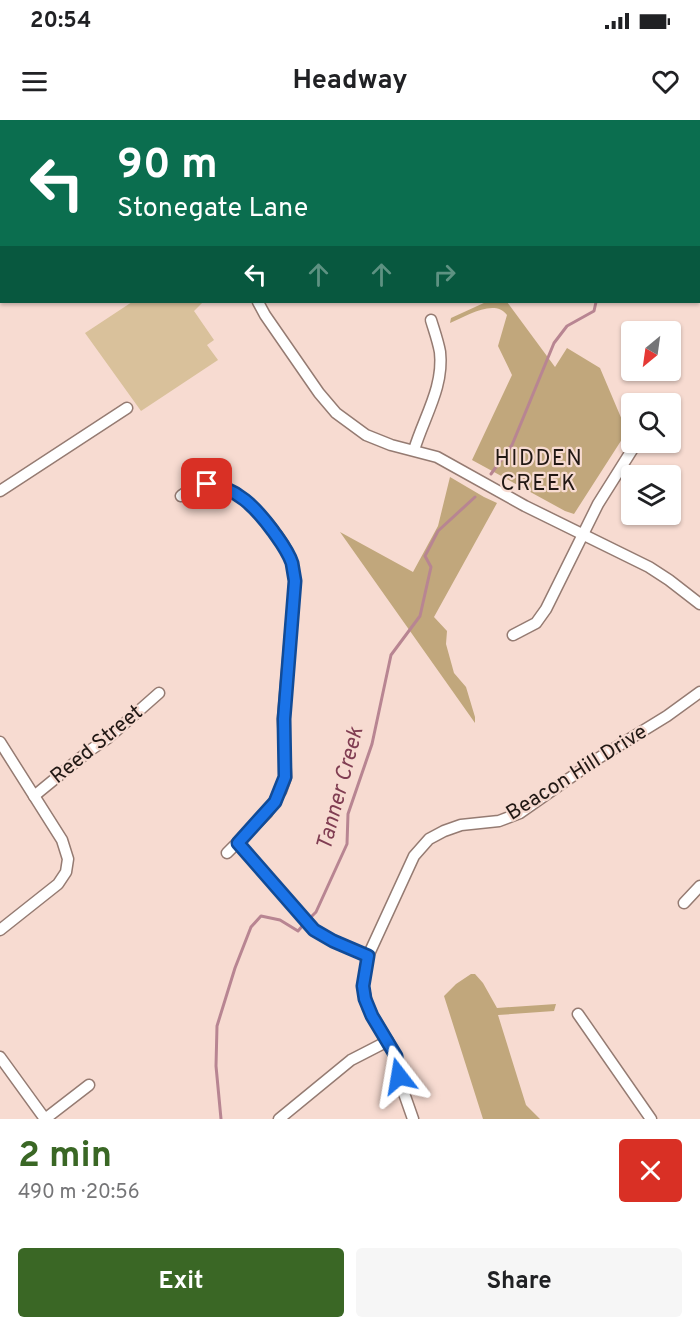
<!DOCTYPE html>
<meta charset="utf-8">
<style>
:root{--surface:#fff;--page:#f6f6f6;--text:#202124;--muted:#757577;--accent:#3a6725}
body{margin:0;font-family:Overpass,sans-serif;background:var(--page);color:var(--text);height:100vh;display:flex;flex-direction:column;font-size:22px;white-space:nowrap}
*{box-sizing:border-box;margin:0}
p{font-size:20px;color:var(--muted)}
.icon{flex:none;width:33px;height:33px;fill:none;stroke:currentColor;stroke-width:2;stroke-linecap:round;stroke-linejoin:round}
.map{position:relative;height:999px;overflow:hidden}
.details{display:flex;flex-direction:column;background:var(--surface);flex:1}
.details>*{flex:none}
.guide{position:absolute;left:0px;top:0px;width:700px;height:183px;box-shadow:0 2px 4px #0004;background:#0b6e4f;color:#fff;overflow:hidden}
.needle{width:39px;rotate:209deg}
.buttons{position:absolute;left:621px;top:201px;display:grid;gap:12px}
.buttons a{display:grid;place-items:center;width:60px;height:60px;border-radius:6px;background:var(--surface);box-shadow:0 2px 4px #0004;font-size:30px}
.pin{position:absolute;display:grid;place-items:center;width:51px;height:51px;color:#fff;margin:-26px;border-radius:12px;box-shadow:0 3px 9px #0006}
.me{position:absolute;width:66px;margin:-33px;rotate:346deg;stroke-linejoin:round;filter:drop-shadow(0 0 4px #0008)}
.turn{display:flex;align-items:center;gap:21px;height:126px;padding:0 18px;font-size:27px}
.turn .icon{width:78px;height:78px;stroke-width:2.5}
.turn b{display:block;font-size:42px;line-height:51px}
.lanes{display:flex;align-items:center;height:57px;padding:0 18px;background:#0003;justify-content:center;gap:30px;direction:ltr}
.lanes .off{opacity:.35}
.round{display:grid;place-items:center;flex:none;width:63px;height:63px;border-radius:6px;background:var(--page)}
.headline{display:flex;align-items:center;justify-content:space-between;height:102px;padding:0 18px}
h1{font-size:36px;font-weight:700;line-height:45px;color:var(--accent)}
.primary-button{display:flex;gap:12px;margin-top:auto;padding:12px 18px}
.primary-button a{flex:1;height:69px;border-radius:6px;background:var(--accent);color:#fff;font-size:24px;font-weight:700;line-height:69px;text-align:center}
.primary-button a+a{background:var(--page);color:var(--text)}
.status{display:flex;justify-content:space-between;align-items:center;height:42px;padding:0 30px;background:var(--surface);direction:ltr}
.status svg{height:16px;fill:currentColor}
header{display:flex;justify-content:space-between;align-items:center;height:78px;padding:0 18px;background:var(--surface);font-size:27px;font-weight:700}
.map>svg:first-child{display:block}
.green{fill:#d9c19b}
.forest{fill:#c1a77c}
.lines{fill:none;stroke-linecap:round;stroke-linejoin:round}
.stream{stroke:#b88592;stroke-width:3}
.minor-casing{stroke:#957b72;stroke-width:13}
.minor{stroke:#fff;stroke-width:10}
.route-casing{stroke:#114b97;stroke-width:15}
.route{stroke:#1a73e8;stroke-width:10}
.labels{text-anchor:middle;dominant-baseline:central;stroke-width:4.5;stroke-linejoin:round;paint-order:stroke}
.street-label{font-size:21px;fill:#211814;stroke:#f7dbd1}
.neighbourhood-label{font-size:22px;letter-spacing:1.5px;fill:#211814;stroke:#f7dbd1}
.water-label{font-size:22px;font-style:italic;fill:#803d52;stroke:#f7dbd1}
</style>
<div class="status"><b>20:54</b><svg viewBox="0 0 49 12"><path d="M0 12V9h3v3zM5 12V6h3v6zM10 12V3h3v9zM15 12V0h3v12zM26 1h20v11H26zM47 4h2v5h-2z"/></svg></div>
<header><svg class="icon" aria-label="menu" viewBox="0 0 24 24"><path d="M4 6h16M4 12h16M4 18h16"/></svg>Headway<svg class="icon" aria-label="heart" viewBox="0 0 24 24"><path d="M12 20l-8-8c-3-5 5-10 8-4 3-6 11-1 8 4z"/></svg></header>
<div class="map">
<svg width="700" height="999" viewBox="0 0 700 999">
<rect width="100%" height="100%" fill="#f7dbd1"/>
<!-- green -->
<polygon class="green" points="132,182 203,182 194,191 214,220 207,225 218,240 141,291 85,213"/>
<!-- forest -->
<g class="forest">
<path d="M486,182H507L555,247L567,228L600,248L625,307L626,313L574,394L565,391L472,340L512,255L498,226L507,195C494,178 466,197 450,203L451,198Z"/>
<polygon points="450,357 484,377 497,383 434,497 447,511 446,524 454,553 466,567 475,597 475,603 340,412 413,452 438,406"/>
<polygon points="471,854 475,854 483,863 497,888 556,884 554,891 498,895 526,985 540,999 483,999 444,876 456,864"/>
</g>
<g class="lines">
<!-- stream -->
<g class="stream">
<polyline points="578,0 581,2"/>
<polyline points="491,354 512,325 554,223 567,206 594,191 596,182"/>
<polyline points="309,799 316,792 347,724 348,694 372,624 391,535 420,496 431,447 425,436 438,411 475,377"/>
<polyline points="221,999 216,946 217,906 235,848 251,807 261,796 280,800 298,811 304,804"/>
</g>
<!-- minor casing -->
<g class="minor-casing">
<g id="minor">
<polyline points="149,0 150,2"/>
<polyline points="644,0 644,2"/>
<polyline points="523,2 523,0"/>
<polyline points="699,87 700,88"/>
<polyline points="0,171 2,170"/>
<polyline points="258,182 265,195 319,273 336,293 366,315 391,325 437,337 525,386 649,447 669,460 700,484"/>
<path d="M414,330C424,297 444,267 440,232C438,221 434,210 431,200"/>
<polyline points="0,371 127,288"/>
<path d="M181,376C189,370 196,364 206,364C238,362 283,414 292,443C293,449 294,455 295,461L283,599L286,657L281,671L267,693L227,733"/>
<polyline points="513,515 536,503 546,489 598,384 637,322"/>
<polyline points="0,622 62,720 68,739 66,752 58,764 0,810"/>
<polyline points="34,676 89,631 108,618 159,573"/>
<polyline points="238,723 314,810 333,821 368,836"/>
<polyline points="684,783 700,766"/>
<polyline points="578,894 651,999"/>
<polyline points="0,937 45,999"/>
<polyline points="45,999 89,965"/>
<polyline points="279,999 351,940 388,921"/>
<polyline points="413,999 399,959 396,936 368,888 363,866 368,836 414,736 429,719 444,711 461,705 499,701 520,693 597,639 667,596 700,572"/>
</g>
</g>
<!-- minor -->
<use href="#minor" class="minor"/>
</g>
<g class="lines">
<!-- route casing -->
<g class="route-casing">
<path id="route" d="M207,364C237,367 256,388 273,411C280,421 288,431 292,443C293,449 294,455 295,461L284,599L285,657L275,682L238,723L314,810L333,821L368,836L363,866L365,879L372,896L396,936L399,956"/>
</g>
<!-- route -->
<use href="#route" class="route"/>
</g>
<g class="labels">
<!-- street labels -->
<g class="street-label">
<text transform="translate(97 625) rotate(-39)">Reed Street</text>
<text transform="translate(577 653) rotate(-32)">Beacon Hill Drive</text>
</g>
<!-- neighbourhood labels -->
<g class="neighbourhood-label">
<text x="539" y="339">HIDDEN<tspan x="539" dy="25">CREEK</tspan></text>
</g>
<!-- water labels -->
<g class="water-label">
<text transform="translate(341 669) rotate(-75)">Tanner Creek</text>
</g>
</g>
</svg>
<div class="buttons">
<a><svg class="needle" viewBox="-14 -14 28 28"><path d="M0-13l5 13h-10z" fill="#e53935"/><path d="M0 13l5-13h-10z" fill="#757577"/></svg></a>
<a><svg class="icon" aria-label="search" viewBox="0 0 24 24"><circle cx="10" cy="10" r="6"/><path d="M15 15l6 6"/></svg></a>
<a><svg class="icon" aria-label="layers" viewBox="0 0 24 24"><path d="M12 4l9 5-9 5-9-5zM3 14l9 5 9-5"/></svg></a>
</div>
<div class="pin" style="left:207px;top:364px;background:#d93025"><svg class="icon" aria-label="arrive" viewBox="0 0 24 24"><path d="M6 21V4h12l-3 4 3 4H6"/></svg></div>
<svg class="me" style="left:399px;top:956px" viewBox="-20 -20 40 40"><path d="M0-17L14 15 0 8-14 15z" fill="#1a73e8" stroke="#fff" stroke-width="4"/></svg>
<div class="guide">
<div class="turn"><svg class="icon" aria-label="left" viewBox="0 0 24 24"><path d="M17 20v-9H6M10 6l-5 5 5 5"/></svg><div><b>90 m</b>Stonegate Lane</div></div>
<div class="lanes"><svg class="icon" aria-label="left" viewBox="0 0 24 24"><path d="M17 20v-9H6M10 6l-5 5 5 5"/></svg><svg class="icon off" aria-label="ahead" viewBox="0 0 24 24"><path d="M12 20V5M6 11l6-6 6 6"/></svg><svg class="icon off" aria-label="ahead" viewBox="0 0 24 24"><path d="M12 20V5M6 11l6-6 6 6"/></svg><svg class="icon off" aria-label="right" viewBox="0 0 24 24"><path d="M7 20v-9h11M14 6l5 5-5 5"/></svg></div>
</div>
</div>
<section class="details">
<div class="headline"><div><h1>2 min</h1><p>490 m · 20:56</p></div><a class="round" style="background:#d93025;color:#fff"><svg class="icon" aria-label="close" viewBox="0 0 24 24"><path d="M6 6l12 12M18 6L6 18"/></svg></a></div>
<div class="primary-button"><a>Exit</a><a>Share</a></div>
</section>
